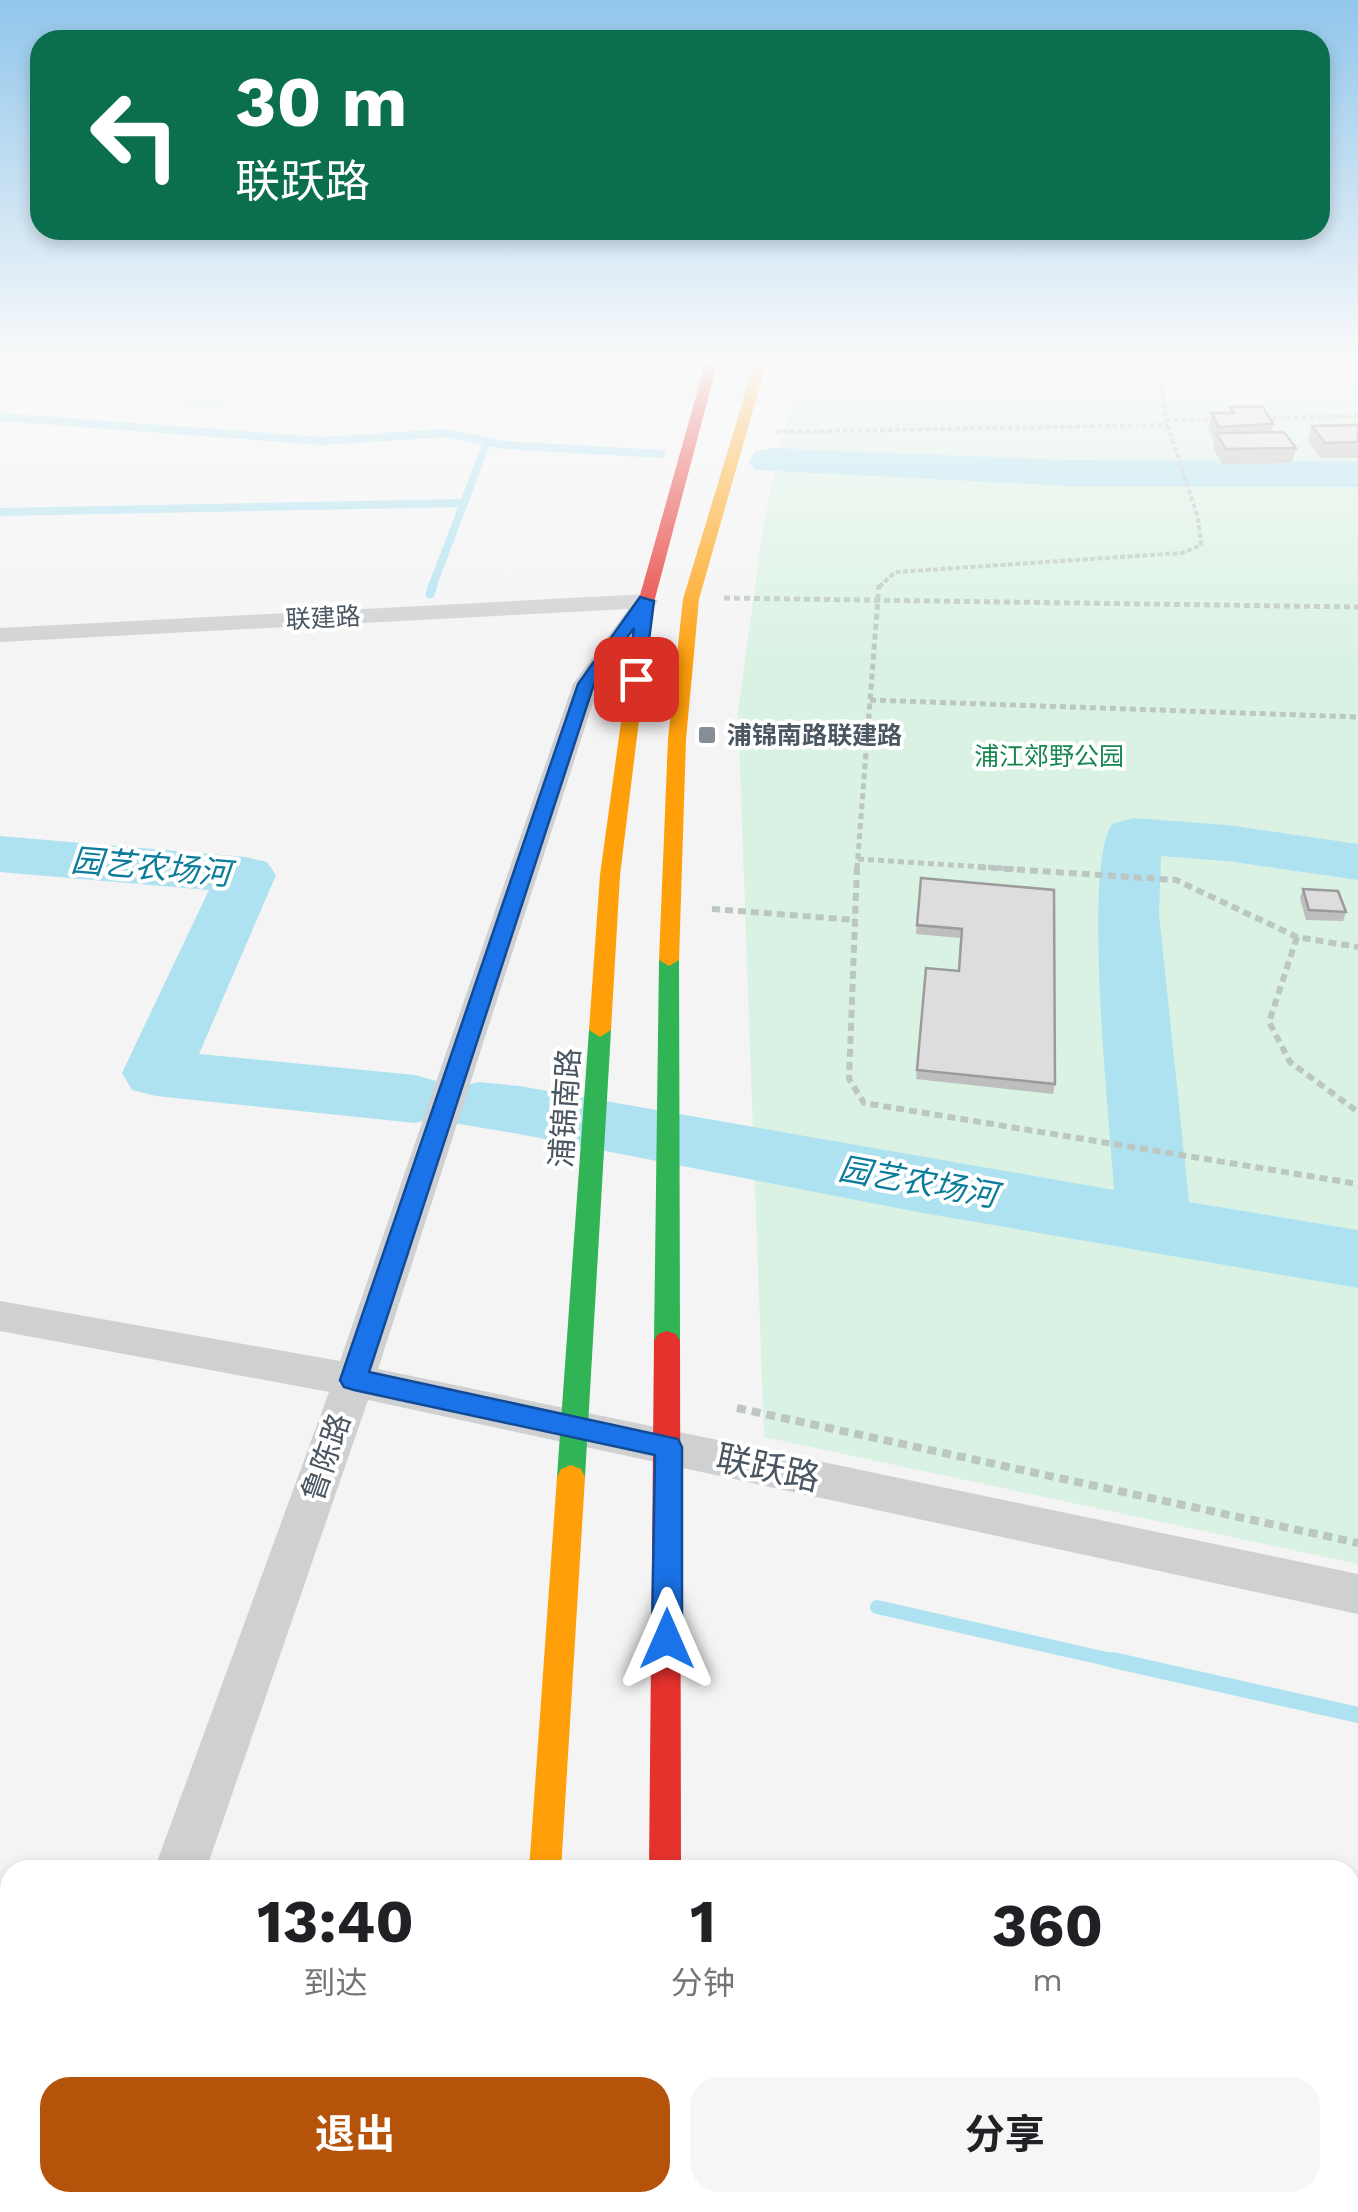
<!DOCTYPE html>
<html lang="zh">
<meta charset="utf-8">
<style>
:root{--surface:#fff;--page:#f6f6f6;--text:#202124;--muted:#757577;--accent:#b45309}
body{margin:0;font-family:"Work Sans","Noto Sans SC",sans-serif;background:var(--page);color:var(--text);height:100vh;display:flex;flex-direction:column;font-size:38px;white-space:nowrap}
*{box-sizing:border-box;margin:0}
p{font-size:32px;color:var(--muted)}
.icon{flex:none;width:55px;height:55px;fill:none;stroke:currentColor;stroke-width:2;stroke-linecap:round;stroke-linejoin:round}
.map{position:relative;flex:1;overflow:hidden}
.drawer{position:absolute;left:0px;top:1860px;width:1360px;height:352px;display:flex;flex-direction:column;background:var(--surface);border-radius:30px 30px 0 0;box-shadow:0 5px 15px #0003}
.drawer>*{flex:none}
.banner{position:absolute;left:30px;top:30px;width:1300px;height:210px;border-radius:30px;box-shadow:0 5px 15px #0003;background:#0b6e4f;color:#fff;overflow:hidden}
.pin{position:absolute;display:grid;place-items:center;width:85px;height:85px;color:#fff;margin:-42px;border-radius:20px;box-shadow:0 5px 15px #0006}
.me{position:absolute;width:110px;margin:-55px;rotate:0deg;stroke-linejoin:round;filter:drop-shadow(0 0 8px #0008)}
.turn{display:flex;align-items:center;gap:35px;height:210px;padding:0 40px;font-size:45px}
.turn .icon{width:130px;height:130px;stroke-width:2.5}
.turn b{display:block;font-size:70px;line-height:85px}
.eta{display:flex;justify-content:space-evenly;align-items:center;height:170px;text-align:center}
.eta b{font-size:60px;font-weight:700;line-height:70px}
.action{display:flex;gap:20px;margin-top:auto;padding:20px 40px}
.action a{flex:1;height:115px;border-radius:30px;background:var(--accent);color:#fff;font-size:40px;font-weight:700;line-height:115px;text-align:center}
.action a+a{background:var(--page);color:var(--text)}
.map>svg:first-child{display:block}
.green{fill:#d9f2e3}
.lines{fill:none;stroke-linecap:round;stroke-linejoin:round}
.stream-far3{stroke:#aee2f0;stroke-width:8}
.stream-far2{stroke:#aee2f0;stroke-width:9}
.stream-far1{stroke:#aee2f0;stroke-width:14}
.stream{stroke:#aee2f0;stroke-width:16}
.river{fill:#aee2f0;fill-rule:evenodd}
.path-far3{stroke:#bcc7c4;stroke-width:4;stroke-dasharray:5 2.5;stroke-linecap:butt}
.path-far2{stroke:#bcc7c4;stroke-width:5;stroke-dasharray:6 4;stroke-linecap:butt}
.path-far1{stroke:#bcc7c4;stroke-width:6;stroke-dasharray:8 5;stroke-linecap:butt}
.path{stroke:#bcc7c4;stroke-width:8;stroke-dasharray:9 6;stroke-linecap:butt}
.street{fill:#ced0d2;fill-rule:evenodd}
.fast{fill:#30b455;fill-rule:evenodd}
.slow{fill:#ff9f0a;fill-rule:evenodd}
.jam{fill:#e5322d;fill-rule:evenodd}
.wall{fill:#bebebf}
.building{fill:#ddddde;stroke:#9b9b9b;stroke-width:2.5}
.route{fill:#1a73e8;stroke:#114b97;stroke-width:2.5}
.poi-dot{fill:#868d94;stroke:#fff;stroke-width:4}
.labels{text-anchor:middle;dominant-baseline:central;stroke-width:8;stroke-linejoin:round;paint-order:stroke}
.far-street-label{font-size:25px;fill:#4a5661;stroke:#fff}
.far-poi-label{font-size:25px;font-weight:bold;fill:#4a5661;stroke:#fff;text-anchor:start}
.far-park-label{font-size:25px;fill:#17864f;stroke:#fff}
.street-label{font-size:30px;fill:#4a5661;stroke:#fff}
.water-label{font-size:32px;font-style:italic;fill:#0c7c9b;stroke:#fff}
.near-street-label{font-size:35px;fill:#4a5661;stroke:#fff}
</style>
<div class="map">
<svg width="1358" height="2212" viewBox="0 0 1358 2212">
<rect width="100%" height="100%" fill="#f4f4f4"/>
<!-- green -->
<polygon class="green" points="217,361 1358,361 1358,1564 764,1437 738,712 764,521 792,402 176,407"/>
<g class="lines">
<!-- stream-far3 -->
<g class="stream-far3">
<polyline points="0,417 322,441 447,433 503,445 661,454"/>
<polyline points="0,512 464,503"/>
<polyline points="432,587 487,442"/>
</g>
<!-- stream-far2 -->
<polyline class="stream-far2" points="430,594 433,585"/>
<!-- stream-far1 -->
<polyline class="stream-far1" points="877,1607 1124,1663"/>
<!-- stream -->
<polyline class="stream" points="1113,1660 1358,1715"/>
<!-- river -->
<g class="river">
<polygon points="770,448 1069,460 1358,461 1358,487 1069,486 755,470 749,461 755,452"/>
<path d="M1133,818L1227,825L1358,844V880L1227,861L1161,856L1159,914L1189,1202L1358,1230V1288L912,1211L519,1134L453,1123L444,1108L440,1116L415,1123L156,1096L132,1090L122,1073L209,890L0,872V836L246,857L267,862L276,875L199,1054L415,1075L440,1082L449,1097L453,1089L478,1082L519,1086L1114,1190C1110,1123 1082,868 1112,824Z"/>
</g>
<!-- path-far3 -->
<g class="path-far3">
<polyline points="1264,418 1358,416"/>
<polyline points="1166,420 1217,419"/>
<polyline points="775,432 1168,425"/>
<polyline points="879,587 895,572 1182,553 1201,545 1198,518 1166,420 1158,361"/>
</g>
<!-- path-far2 -->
<g class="path-far2">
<polyline points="724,598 1358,607"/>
<polyline points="870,700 1358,717"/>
<polyline points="858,859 1016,869"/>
<polyline points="857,869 879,585"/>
</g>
<!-- path-far1 -->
<g class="path-far1">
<polyline points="857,867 849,1079 864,1103 1358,1184"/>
<polyline points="978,867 1176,880 1297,937 1358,947"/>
<polyline points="712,909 855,920"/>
<polyline points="1297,937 1269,1022 1290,1062 1358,1112"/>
</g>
<!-- path -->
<polyline class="path" points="737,1408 1358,1543"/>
<!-- street -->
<g class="street">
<polygon points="646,594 658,601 599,684 378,1369 1358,1574 1358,1614 368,1400 206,1870 154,1870 329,1392 0,1331 0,1301 340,1361 573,684 628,609 0,642 0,628"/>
<polygon points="34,2202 92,2202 88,2212 30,2212"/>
</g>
<!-- fast -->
<g class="fast">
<polygon points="669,954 679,960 680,1341 676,1348 667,1351 658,1348 654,1341 659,960"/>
<polygon points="600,1023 611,1030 585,1477 581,1485 571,1489 561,1485 557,1477 589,1030"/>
</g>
<!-- slow -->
<g class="slow">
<polygon points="755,361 767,361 699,599 686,739 679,960 669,966 659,960 668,739 683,599"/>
<polygon points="645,601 653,606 620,875 611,1030 600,1037 589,1030 600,875 637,606"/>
<polygon points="571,1465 581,1469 585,1477 561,1870 529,1870 557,1477 561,1469"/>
</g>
<!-- jam -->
<g class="jam">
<polygon points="706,361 718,361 653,606 639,609 637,606"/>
<polygon points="667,1331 676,1334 680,1341 681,1870 649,1870 654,1341 658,1334"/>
<rect x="511" y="2202" width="38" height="10"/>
<polygon points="644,2202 682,2202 681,2212 643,2212"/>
</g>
</g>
<!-- wall -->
<g class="wall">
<polygon points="1230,407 1273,424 1271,432 1296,448 1292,463 1222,464 1213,448 1214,441 1208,428 1212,413 1229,413"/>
<polygon points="1358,425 1358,458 1321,458 1308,441 1312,426"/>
<polygon points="921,878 1054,890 1055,1084 1053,1094 916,1079 926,968 958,971 960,938 916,934"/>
<polygon points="1303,889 1346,912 1343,921 1306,920 1300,898"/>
</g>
<!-- building -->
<g class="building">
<polygon points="1230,407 1263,407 1273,424 1218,427 1212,413 1234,413"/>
<polygon points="1358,425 1358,442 1325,443 1312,426"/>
<polygon points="1284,432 1296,448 1226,449 1216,433"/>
<polygon points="921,878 1054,890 1055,1084 917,1070 926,968 959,971 962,929 917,925"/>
<polygon points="1303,889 1338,891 1346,912 1309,910"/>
</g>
<!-- sky -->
<linearGradient id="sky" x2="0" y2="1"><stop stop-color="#91c6eb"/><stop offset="0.54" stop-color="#fafafa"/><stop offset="1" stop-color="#fafafa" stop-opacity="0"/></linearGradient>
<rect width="1358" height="670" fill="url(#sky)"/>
<!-- route -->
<polygon class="route" points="640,597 654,601 644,679 636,684 627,679 634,628 594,684 369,1372 678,1439 682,1447 682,1639 678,1649 667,1653 657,1649 652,1639 655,1455 354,1390 344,1387 340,1380 578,684"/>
<!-- markers -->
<rect class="poi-dot" x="697" y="725" width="20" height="20" rx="5"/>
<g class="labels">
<!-- far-street labels -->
<g class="far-street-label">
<text transform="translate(323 618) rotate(-3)">联建路</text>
</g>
<!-- far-poi labels -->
<g class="far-poi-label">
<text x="727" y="735">浦锦南路联建路</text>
</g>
<!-- far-park labels -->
<g class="far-park-label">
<text x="1049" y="756">浦江郊野公园</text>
</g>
<!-- street labels -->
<g class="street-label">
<text transform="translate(565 1108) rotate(-86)">浦锦南路</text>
<text transform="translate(326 1457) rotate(-71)">鲁陈路</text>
</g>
<!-- water labels -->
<g class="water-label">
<text transform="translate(151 867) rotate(5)">园艺农场河</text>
<text transform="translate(918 1182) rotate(10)">园艺农场河</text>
</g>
<!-- near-street labels -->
<g class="near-street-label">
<text transform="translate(768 1468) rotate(12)">联跃路</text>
</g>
</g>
</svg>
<div class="pin" style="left:636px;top:679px;background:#d93025"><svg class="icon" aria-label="arrive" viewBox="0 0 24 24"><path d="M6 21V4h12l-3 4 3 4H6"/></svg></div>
<svg class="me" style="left:667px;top:1639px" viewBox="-20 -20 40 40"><path d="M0-17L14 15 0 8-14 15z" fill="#1a73e8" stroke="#fff" stroke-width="4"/></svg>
<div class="banner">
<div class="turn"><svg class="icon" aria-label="left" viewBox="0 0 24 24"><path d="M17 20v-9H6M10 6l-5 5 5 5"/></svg><div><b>30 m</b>联跃路</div></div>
</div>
<section class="drawer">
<div class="eta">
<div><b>13:40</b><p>到达</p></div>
<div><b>1</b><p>分钟</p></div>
<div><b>360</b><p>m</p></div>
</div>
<div class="action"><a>退出</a><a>分享</a></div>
</section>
</div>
